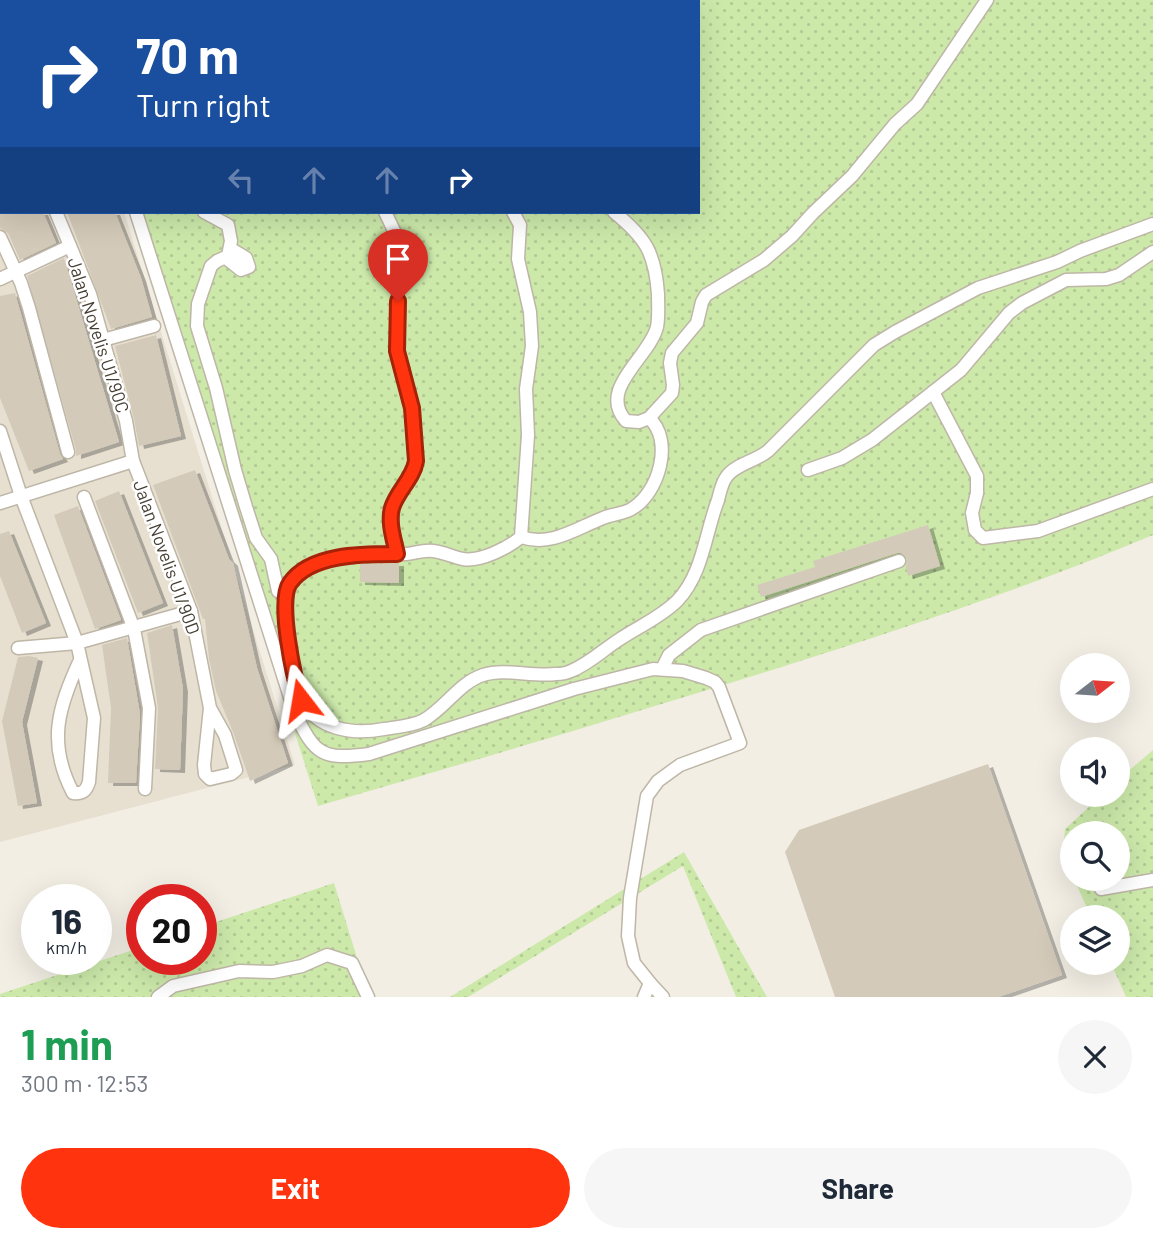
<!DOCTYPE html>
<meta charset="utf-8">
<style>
:root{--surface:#fff;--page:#f6f6f7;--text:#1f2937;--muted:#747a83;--accent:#ff340e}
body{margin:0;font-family:Barlow,sans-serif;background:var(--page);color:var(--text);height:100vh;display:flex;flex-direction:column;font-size:26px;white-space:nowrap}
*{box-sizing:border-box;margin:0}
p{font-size:23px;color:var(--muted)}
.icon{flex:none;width:38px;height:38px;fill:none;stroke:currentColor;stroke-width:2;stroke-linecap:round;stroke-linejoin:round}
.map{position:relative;height:997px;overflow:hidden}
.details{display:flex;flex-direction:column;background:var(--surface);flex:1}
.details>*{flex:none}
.guide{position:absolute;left:0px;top:0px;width:700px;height:214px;box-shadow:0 7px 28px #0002;background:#1a4fa0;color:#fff;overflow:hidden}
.needle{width:46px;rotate:73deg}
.fabs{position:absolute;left:1060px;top:653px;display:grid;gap:14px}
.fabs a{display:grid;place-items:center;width:70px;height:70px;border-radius:50%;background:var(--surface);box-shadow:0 7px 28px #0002;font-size:35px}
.speed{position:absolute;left:21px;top:884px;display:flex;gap:14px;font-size:35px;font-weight:700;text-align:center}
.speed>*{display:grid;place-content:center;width:91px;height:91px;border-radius:50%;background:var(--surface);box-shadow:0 7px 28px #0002;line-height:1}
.speed small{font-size:18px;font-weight:400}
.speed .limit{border:10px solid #d22;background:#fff;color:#111}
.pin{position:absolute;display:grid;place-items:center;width:60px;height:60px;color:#fff;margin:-72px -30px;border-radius:50% 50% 50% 0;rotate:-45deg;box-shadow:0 0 7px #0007}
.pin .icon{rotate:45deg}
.me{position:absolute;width:77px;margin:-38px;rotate:346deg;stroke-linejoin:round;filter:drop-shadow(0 0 5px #0008)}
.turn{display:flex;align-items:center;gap:24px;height:147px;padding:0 21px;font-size:32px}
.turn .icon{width:91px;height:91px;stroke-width:2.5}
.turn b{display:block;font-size:49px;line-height:60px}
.lanes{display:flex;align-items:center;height:66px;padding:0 21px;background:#0003;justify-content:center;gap:35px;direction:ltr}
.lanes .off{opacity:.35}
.round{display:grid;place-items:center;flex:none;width:74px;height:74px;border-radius:37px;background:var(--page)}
.headline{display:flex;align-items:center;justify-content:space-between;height:119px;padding:0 21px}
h1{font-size:42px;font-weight:700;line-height:52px;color:#1e9e55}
.action{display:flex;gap:14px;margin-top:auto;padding:14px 21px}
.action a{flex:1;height:80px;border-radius:42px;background:var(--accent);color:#fff;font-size:28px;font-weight:700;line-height:80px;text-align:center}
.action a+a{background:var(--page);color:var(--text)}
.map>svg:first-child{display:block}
.residential{fill:#e7e0d1}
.grass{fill:url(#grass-dots)}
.building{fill:#d4cab9;filter:url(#shadow)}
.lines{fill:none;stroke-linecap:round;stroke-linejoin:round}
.minor-casing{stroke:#beb6a6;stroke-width:15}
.path{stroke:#c0b297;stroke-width:2;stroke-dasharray:3.5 3.5;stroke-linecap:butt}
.minor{stroke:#fff;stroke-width:12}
.route-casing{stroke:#a62209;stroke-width:18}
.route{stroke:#ff340e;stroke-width:12}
.labels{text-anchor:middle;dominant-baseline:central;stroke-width:5;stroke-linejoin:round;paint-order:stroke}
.street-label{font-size:18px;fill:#453e33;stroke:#fff}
</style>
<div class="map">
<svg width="1153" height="997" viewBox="0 0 1153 997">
<defs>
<pattern id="grass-dots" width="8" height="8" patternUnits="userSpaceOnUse" patternTransform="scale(1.75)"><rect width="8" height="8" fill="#cce9aa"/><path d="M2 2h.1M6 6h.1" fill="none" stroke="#b1c993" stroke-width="1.8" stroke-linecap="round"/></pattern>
<filter id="shadow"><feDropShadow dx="5" dy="3" stdDeviation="0" flood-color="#0004"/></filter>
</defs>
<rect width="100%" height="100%" fill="#f2eee4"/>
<!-- residential -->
<polygon class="residential" points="0,0 59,2 2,2 2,212 124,212 295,765 0,842"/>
<!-- grass -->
<g class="grass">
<path d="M63,0H1153V535C1027,588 899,630 769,671C619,718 469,762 318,806L130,212H698V2Z"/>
<polygon points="1153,750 1153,997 1126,997 1111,963 1118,962 1118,917 1091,917 1074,879 1118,878 1118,833 1073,833 1073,876 1063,854 1065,829 1102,795 1118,794 1118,780"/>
<polygon points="684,852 767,997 736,997 683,866 468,997 450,997"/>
<polygon points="334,883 369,997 0,997 0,994 142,947 142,959 201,959 201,927"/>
</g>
<!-- building -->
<g class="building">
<polygon points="0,212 43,212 56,243 20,260 8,233 0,228"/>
<polygon points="67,212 115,212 141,278 152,317 111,329"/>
<polygon points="64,258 119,442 76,456 76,450 27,276"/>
<polygon points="15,293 60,454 63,459 29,471 0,398 0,296"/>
<polygon points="156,335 181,436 139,446 134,419 115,346"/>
<polygon points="195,470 229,559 233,563 257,668 288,763 250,781 233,732 216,691 209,659 205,619 203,619 153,485"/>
<polygon points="119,491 163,603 138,613 95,501"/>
<polygon points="78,506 121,620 95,629 54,515"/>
<polygon points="928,525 940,566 908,576 906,567 907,558 901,553 897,553 761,597 757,585 815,567 813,561"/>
<polygon points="9,531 46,623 22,633 0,576 0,534"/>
<polygon points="399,563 399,583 360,582 360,564"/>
<polygon points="172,625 183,689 180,770 155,769 158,708 147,633"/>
<polygon points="127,638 140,714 136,783 108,783 111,708 102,645"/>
<polygon points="29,656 38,658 22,722 37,803 18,806 2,721 18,657"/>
<polygon points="988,764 1062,975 998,997 835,997 785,852 799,830"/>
</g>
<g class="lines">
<!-- minor casing -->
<g class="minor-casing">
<g id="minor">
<polyline points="70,0 71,2"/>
<polyline points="113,0 113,2"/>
<polyline points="316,0 317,2"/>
<polyline points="441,0 442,2"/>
<polyline points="507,0 507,2"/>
<polyline points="0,41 2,43"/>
<polyline points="56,212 90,294 126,421 133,461 191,611 210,708 204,765 205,774 210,779 231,774 236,770 225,735 210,708"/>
<path d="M136,212L295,713C315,755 322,760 369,754L574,689L653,669L683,671L706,678L715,682L719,687L740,743L680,765L658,781L647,796L630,898L628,936L634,963L650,983L644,997"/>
<polyline points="204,212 228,225 231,241 228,256 217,261 211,266 198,304 197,326 216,388 235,470 246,507 256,538 271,559 278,591 286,591"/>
<polyline points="385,212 398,239 397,351 412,408 415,438 415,469 393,507 392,529 397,554"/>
<path d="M513,212L520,225L518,259L530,312L532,346L526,389L528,435L521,537C508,548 480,562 463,559C453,557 443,552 433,551C423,550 415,553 406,554C370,557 319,548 292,581C280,595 288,646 292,663C294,675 295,689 301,699C317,730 353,735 384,729C397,727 413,726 424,720C446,707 459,683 483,675C505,668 532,677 556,674C561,674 567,673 571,671C589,664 604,649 620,639C638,627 661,617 677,601C703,574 705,534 718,500C720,492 722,482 727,476C736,464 756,461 768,451L874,345L895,332L978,288L1057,262L1080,251L1153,224"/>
<polyline points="0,237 21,283 29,308 68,452"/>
<polyline points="226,258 241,270 249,267 246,258 231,249"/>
<polyline points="0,279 70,246"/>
<polyline points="103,340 154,326"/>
<polyline points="933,392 977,476 977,493 972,513 975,530 983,538 1038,531 1153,489"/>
<polyline points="649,418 672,393 673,385 670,363 672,353 697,323 702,302 706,295 764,260 792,236 813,213 852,176 895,124 917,104 987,0"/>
<path d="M0,431L21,496L77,643L94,718L89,782C86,791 83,794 73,793C47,743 58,708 80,660"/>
<polyline points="808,470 842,458 872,440 961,370 1009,313 1022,303 1066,280 1106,279 1119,275 1153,252"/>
<polyline points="84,497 134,629 149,708 145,789"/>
<polyline points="0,503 133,461"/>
<path d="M521,537C551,547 575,529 603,518C612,514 625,514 633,508C659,492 674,440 649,418L639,422L626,421C597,389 649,358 657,327C659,317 658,305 658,294C655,253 646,238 614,212"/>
<polyline points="18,648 77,643 191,611"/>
<polyline points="662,669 669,655 701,630 899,561"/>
<polyline points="1101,889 1153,880"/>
<polyline points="650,983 663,997"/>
<polyline points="158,997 173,986 239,971 273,972 302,966 327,955 352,963 368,997"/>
</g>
</g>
<!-- path -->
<g class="path">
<polyline points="26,2 27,0"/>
<polyline points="0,13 2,13"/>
</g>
<!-- minor -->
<use href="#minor" class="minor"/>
</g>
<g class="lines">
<!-- route casing -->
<g class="route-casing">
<path id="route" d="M301,700C294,678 277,601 290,583C311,553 365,554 397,554C394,540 388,522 392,508C397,491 413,479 416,461L412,408L397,351L398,301"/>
</g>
<!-- route -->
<use href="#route" class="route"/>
</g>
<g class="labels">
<!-- street labels -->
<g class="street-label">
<text transform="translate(99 335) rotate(72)">Jalan Novelis U1/90C</text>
<text transform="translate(167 557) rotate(70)">Jalan Novelis U1/90D</text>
</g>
</g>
</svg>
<div class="fabs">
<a><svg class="needle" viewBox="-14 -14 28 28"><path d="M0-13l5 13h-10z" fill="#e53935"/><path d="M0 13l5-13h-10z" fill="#747a83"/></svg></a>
<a><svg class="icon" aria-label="sound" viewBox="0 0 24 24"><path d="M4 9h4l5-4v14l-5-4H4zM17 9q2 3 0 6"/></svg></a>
<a><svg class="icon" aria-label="search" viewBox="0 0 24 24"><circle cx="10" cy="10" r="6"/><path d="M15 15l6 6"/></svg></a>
<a><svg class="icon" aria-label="layers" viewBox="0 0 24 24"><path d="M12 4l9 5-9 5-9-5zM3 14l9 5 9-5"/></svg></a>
</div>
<div class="speed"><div>16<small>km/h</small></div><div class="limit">20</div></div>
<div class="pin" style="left:398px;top:301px;background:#d93025"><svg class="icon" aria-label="arrive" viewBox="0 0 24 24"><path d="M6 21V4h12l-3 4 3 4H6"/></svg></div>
<svg class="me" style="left:301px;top:700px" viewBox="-20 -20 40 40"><path d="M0-17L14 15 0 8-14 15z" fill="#ff340e" stroke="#fff" stroke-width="4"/></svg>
<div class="guide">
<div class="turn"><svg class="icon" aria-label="right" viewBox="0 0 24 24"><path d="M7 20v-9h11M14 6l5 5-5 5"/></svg><div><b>70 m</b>Turn right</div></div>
<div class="lanes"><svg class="icon off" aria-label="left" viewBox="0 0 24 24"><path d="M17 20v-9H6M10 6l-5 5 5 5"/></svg><svg class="icon off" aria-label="ahead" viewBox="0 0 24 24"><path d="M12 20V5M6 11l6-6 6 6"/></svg><svg class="icon off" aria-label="ahead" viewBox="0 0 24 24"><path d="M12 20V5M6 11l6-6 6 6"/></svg><svg class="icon" aria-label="right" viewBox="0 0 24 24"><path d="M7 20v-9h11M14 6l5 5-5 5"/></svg></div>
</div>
</div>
<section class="details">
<div class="headline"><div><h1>1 min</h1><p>300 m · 12:53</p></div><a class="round"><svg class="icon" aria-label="close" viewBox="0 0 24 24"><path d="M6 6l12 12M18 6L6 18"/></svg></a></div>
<div class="action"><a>Exit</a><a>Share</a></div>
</section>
